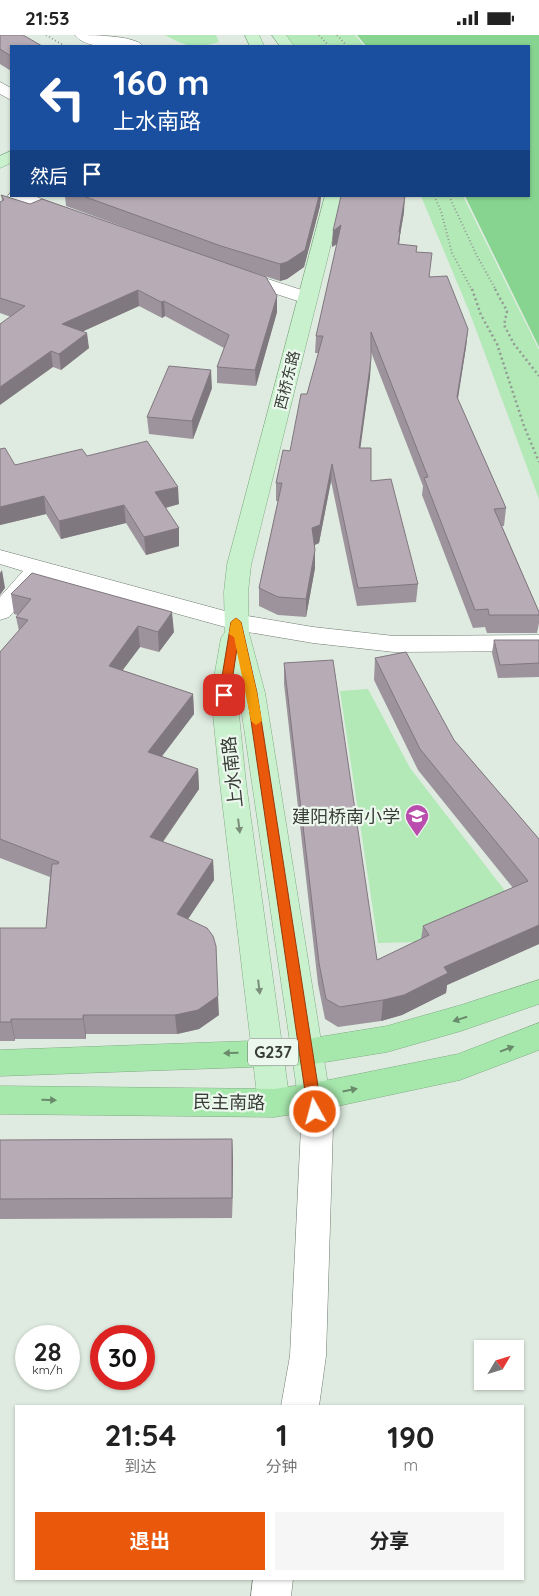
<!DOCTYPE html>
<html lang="zh">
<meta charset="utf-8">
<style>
:root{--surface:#fff;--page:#f6f6f6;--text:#222;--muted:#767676;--accent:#ea580c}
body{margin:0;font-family:Quicksand,"Noto Sans SC",sans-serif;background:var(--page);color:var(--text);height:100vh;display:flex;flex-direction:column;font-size:19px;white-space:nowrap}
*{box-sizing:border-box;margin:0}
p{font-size:16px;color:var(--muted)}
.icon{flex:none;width:28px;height:28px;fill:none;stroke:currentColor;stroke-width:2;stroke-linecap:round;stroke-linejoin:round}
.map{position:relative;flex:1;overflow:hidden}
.drawer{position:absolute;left:15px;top:1370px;width:509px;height:175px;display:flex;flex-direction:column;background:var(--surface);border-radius:0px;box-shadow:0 1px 4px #0004}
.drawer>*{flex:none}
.top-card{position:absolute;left:10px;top:10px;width:520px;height:152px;border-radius:0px;box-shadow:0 1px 4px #0004;background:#1a4fa0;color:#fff;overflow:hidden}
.needle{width:32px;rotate:52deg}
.tools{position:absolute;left:474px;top:1305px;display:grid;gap:10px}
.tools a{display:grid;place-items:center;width:50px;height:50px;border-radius:0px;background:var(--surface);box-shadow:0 1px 4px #0004;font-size:25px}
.speed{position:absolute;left:15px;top:1290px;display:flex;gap:10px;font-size:25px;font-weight:700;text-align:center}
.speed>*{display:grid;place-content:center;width:65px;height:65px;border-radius:50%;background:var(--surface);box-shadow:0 1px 4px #0004;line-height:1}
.speed small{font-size:12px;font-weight:400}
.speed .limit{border:8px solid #d22;background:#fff;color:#111}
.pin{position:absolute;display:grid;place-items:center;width:42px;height:42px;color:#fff;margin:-21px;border-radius:10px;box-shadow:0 2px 8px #0006}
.me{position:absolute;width:55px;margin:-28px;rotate:353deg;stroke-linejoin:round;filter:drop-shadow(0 0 4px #0008)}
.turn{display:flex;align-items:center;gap:18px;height:105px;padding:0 20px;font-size:22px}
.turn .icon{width:65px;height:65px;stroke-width:2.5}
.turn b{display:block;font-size:35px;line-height:42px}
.then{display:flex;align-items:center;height:48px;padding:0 20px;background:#0003;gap:10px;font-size:19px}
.eta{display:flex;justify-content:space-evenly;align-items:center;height:85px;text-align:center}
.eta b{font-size:30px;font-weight:700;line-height:35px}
.action{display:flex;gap:10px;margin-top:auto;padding:10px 20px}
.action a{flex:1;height:58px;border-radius:0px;background:var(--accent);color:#fff;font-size:20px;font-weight:700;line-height:58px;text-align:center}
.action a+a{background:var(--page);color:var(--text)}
.status{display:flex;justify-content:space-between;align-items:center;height:35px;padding:0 25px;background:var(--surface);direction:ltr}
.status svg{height:14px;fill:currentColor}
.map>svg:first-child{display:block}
.green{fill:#b3e8b7}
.water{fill:#87d490}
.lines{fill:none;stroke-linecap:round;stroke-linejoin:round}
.minor-casing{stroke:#6f7a70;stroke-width:1}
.major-casing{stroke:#80ac83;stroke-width:1}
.highway-casing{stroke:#80ac83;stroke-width:1}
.path-far1{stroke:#929b93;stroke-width:2;stroke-dasharray:1 2.5;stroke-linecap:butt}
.path{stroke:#929b93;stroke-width:2.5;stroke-dasharray:2 3;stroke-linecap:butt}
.minor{fill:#fff;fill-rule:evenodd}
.major{fill:#caf1cd;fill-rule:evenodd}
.highway{fill:#a6e8ac;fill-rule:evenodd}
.wall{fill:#9d939c}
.shaded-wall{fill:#80787f}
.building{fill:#b7abb5;stroke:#80787f}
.oneway{fill:#7a8e7b}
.oneway2{fill:#6a8a6c}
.route{fill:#ea580c;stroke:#983908}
.slow{fill:#f59e0b}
.labels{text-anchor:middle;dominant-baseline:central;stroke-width:4.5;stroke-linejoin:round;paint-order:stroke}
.far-street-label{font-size:15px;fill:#383d38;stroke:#ecf8ed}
.shield{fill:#ecf8ed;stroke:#6e756e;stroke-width:1}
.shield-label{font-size:16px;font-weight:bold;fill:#383d38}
.street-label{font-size:18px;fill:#383d38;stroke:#ecf8ed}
.poi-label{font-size:18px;fill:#383d38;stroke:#ecf8ed;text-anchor:end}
</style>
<div class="status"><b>21:53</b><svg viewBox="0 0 49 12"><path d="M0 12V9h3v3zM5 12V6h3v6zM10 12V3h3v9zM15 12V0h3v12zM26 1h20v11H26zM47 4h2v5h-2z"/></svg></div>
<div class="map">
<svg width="539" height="1561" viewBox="0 0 539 1561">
<rect width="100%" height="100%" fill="#dfebe0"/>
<!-- green -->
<g class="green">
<path d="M165,0H216L219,7C195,14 186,12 165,0Z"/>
<polygon points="286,0 355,0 364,11 293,11"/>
<polygon points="421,161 463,161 539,315 539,464 469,276"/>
<polygon points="368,654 410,733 513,866 415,907 378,908 340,656"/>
</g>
<!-- water -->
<polygon class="water" points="357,0 539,0 539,312 465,161 529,161 529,11 366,11"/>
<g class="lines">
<!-- minor casing -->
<g class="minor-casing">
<g id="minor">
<path d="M75,0C89,0 135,0 143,11C126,12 86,16 75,0Z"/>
<polygon points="0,47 11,53 11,65 0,59"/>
<polygon points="11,157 11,161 34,161 75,176 78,180 75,184 69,185 63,184 11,165 8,161"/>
<polygon points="237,234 314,259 316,263 314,267 307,269 230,244 228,240 230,236"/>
<polygon points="0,515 236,579 313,592 394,601 539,600 539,616 394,617 313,608 236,595 44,542 9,582 0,585 0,562 23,536 0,529"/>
<polygon points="314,1048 325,1052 330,1062 333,1092 326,1321 319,1371 281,1371 290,1321 301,1092 298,1062 303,1052"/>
<polygon points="253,1544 293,1544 291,1561 251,1561"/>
</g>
</g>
<!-- major casing -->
<g class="major-casing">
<g id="major">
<polygon points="245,0 259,0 264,11 250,11"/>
<polygon points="272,0 286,0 294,11 280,11"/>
<polygon points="11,116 11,128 0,133 0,121"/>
<polygon points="325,161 343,161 251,530 248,557 249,598 265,658 330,1062 325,1072 314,1076 303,1072 298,1062 238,652 237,660 246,748 290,1068 285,1078 274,1082 263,1078 258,1068 220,748 211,660 221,603 225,597 224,557 227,530"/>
</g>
</g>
<!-- highway casing -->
<g class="highway-casing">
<g id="highway">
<polygon points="539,945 539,969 461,996 387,1017 307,1030 0,1041 0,1015 307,1004 387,991 461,970"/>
<polygon points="539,988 539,1015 460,1045 314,1076 274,1082 0,1079 0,1051 274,1054 314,1048 458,1019"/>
</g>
</g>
<!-- path-far1 -->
<g class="path-far1">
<polyline points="46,0 65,11"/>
<polyline points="319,0 329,11"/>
<polyline points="337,0 347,11"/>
<polyline points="434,161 441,176 452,218 472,255"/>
<polyline points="449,161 477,221 496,255"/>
</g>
<!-- path -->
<g class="path">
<polyline points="472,254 481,280 497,309 524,391 539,427"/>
<polyline points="495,254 507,276 504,290 514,309 539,341"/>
</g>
<!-- minor -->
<use href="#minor" class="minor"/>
<!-- major -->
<use href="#major" class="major"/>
<!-- highway -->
<use href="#highway" class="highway"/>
</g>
<!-- wall -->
<g class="wall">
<polygon points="0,0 11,11 11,36 0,29"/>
<polygon points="1,160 30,169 179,212 66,171 65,161 321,161 320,171 304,232 287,244 280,246 245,235 277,261 277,277 256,351 217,348 217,332 224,313 165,281 162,283 139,271 83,296 89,313 61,335 53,332 11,282 0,278 0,167 2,166"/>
<polygon points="404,177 400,200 399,210 417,211 416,217 430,242 468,294 466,312 458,364 506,473 504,491 502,491 539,577 539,588 537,598 487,598 485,592 473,593 422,460 423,451 371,317 370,342 360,413 371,446 418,549 416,567 357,571 331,446 319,508 315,510 315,533 306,582 278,580 259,571 259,553 278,466 276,466 276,448 290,416 319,318 315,318 316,301 337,209 332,212 333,196"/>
<polygon points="212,353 193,404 149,399 147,382"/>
<polygon points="0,414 15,430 87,421 179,469 166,473 179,493 179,511 146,520 126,488 61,504 46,479 0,490"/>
<polygon points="11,559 174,597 159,617 140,612 122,635 193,659 194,679 162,721 198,734 199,754 163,807 213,825 214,845 188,884 219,980 199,994 177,999 86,999 86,1004 15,1004 15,1006 0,1006 0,893 46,893 50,842 0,823 0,617 19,596 16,582 18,580 14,579"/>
<polygon points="494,605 539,605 539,642 498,643 492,618"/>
<polygon points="375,623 454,705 539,804 539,909 447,950 446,958 402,980 381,986 338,992 325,984 318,949 284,649 284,628 377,925 421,904 423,891 513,853 418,735 374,645"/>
<polygon points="232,1104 233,1125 232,1183 0,1184 0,1105"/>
</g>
<!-- shaded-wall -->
<g class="shaded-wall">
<polygon points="319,161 321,161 320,171 304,232 287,244 280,246 280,229"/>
<polygon points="405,161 404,177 400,200 397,226 399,197"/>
<polygon points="341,190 340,207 332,212 333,196"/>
<polygon points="138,255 139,271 64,305 62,289"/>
<polygon points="277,261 277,277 256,351 255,335"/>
<polygon points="164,266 165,281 162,283 161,267"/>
<polygon points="468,294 466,312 455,380 457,362"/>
<polygon points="87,298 89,313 61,335 59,319"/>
<polygon points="51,316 53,332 0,370 0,352"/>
<polygon points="371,324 370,342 358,431 359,413"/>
<polygon points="211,335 212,353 193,404 192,386"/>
<polygon points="332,429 331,446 319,508 312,511 312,493"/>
<polygon points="178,452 179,469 156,475 155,457"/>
<polygon points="44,461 46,479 0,490 0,472"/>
<polygon points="124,470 126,488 61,504 59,486"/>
<polygon points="179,493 179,511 146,520 144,502"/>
<polygon points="315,515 315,533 306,582 306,564"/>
<polygon points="2,535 5,553 0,560 0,538"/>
<polygon points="172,577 174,597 159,617 158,597"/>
<polygon points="138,591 140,612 111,651 109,631"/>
<polygon points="193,659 194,679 150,737 148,717"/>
<polygon points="198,734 199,754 152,822 150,802"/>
<polygon points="213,825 214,845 178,899 177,879"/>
<polygon points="539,890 539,909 447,950 446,958 402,980 381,986 383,965 444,932"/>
<polygon points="218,961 219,980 199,994 177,999 175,980"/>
<polygon points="83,980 86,999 86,1004 83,984"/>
<polygon points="11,984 15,1004 15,1006 11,987"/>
<polygon points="232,1104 233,1125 232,1183"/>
</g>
<!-- building -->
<g class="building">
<polygon points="0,0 23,0 42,11 11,11 11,21 0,14"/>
<polygon points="1,160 30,169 42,164 266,242 277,261 255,335 217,332 229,300 164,266 161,267 138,255 62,289 87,298 59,319 51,316 0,352 0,289 25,271 0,263 0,167 4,165"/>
<polygon points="83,161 319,161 305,215 287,227 280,229 221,211"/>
<polygon points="341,161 405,161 399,197 400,197 398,209 417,211 416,217 432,218 429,242 447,241 468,294 457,362 506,473 494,474 539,577 539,580 489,580 488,574 475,575 424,443 428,442 371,297 371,324 359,413 371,413 371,446 391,444 418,549 358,553 332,429 320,490 312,493 315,515 306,564 278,562 259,553 282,448 276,448 283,415 290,416 301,359 307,359 323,301 316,301 341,190 333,196"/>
<polygon points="169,331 211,335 192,386 147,382"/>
<polygon points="147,406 178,452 155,457 179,493 144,502 124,470 59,486 44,461 0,472 0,414 5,413 15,430 82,414 87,421"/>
<polygon points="32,538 172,577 158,597 138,591 109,631 193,659 148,717 198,734 150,802 213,825 177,879 207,893 213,901 216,911 218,961 198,975 175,980 83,980 83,984 11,984 11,987 0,987 0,893 46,893 52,829 58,829 59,827 0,804 0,617 28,585 16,582 31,564 11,559"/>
<polygon points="494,605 539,605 539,628 500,630"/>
<polygon points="406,617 454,705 539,804 539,890 444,932 448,938 404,960 383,965 340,972 326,964 319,928 284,628 333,625 377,925 429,900 423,891 528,846 420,714 375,623"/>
<polygon points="232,1104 232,1163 0,1164 0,1105"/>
</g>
<!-- one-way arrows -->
<defs><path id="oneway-solid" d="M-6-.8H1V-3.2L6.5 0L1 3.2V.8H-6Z" transform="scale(1.25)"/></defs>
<g class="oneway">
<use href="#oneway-solid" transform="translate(239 791) rotate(83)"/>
<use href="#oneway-solid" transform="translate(259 952) rotate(83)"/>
</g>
<g class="oneway2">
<use href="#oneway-solid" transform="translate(460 984) rotate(163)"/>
<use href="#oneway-solid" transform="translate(507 1014) rotate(-21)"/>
<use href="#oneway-solid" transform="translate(231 1018) rotate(178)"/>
<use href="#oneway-solid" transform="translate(350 1055) rotate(-11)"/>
<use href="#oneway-solid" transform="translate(49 1065) rotate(1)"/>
</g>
<!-- route -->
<polygon class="route" points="236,583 241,587 257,658 322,1077 320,1081 315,1083 310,1081 308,1077 247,658 237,613 230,660 224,663 219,660 231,587"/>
<!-- slow -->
<polygon class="slow" points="236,583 241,587 257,658 262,686 256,690 251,686 234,602 229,599 231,587"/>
<!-- icons -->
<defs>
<g id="school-pin" transform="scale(1.25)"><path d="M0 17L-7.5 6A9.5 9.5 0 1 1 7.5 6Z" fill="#ba4eae" stroke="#ecf8ed"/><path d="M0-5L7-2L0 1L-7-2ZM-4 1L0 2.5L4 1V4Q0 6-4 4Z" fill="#fff"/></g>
</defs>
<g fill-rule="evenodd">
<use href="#school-pin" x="417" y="781"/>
</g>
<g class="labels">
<!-- far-street labels -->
<g class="far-street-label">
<text transform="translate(287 345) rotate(-76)">西桥东路</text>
</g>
<!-- shield labels -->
<rect class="shield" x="248" y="1003.5" width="50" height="27" rx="4"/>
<g class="shield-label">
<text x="273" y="1017">G237</text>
</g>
<!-- street labels -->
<g class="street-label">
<text transform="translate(232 737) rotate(-96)">上水南路</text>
<text transform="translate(229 1067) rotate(1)">民主南路</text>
</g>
<!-- poi labels -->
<g class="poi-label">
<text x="400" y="781">建阳桥南小学</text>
</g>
</g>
</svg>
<div class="tools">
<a><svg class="needle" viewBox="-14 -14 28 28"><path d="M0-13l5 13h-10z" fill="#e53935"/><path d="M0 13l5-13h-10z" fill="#767676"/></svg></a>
</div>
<div class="speed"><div>28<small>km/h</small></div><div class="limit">30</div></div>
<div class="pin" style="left:224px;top:660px;background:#d93025"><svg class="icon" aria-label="arrive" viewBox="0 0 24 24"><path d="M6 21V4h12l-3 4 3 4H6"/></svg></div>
<svg class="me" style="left:315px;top:1077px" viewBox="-20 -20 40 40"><circle r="17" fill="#ea580c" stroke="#fff" stroke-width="3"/><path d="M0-11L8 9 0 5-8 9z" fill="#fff"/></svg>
<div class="top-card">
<div class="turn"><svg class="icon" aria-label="left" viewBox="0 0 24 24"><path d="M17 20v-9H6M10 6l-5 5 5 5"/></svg><div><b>160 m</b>上水南路</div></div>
<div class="then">然后<svg class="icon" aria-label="arrive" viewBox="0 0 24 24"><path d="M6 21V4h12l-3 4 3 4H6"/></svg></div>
</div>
<section class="drawer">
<div class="eta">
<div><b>21:54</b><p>到达</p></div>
<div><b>1</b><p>分钟</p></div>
<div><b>190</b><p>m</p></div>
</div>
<div class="action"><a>退出</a><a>分享</a></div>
</section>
</div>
